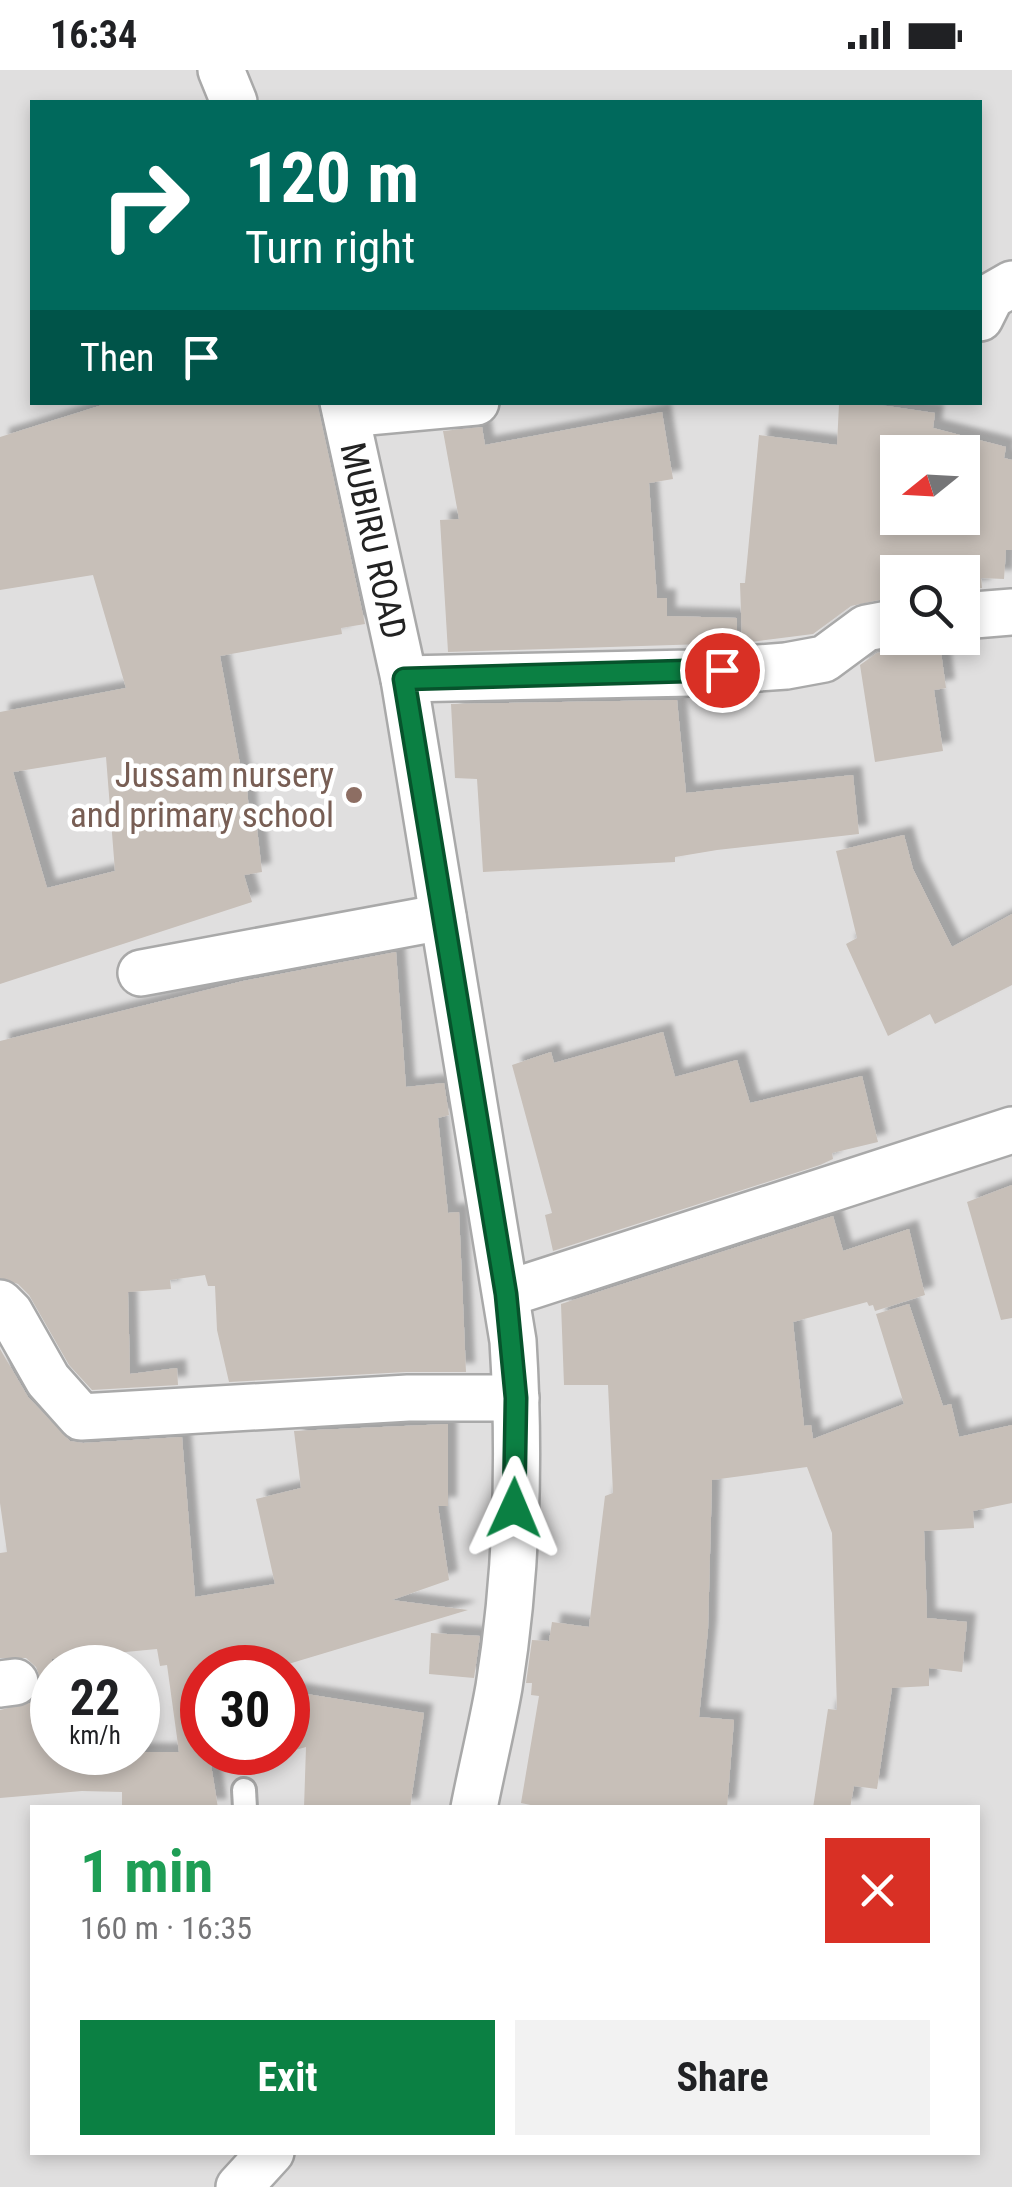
<!DOCTYPE html>
<meta charset="utf-8">
<style>
:root{--surface:#fff;--page:#f2f2f2;--text:#202124;--muted:#757577;--accent:#0b8043}
body{margin:0;font-family:"Roboto Condensed",sans-serif;background:var(--page);color:var(--text);height:100vh;display:flex;flex-direction:column;font-size:38px;white-space:nowrap}
*{box-sizing:border-box;margin:0}
p{font-size:32px;color:var(--muted)}
.icon{flex:none;width:55px;height:55px;fill:none;stroke:currentColor;stroke-width:2;stroke-linecap:round;stroke-linejoin:round}
.map{position:relative;flex:1;overflow:hidden}
.details{position:absolute;left:30px;top:1735px;width:950px;height:350px;display:flex;flex-direction:column;background:var(--surface);border-radius:0px;box-shadow:0 5px 15px #0003}
.details>*{flex:none}
.top-card{position:absolute;left:30px;top:30px;width:952px;height:305px;border-radius:0px;box-shadow:0 5px 15px #0003;background:#00695c;color:#fff;overflow:hidden}
.needle{width:65px;rotate:252deg}
.controls{position:absolute;left:880px;top:365px;display:grid;gap:20px}
.controls a{display:grid;place-items:center;width:100px;height:100px;border-radius:0px;background:var(--surface);box-shadow:0 5px 15px #0003;font-size:50px}
.speed{position:absolute;left:30px;top:1575px;display:flex;gap:20px;font-size:50px;font-weight:700;text-align:center}
.speed>*{display:grid;place-content:center;width:130px;height:130px;border-radius:50%;background:var(--surface);box-shadow:0 5px 15px #0003;line-height:1}
.speed small{font-size:25px;font-weight:400}
.speed .limit{border:15px solid #d22;background:#fff;color:#111}
.pin{position:absolute;display:grid;place-items:center;width:85px;height:85px;color:#fff;margin:-42px;border:5px solid #fff;border-radius:50%;box-shadow:0 2px 10px #0007}
.me{position:absolute;width:110px;margin:-55px;rotate:1deg;stroke-linejoin:round;filter:drop-shadow(0 0 8px #0008)}
.turn{display:flex;align-items:center;gap:35px;height:210px;padding:0 50px;font-size:45px}
.turn .icon{width:130px;height:130px;stroke-width:2.5}
.turn b{display:block;font-size:70px;line-height:85px}
.then{display:flex;align-items:center;height:95px;padding:0 50px;background:#0003;gap:20px;font-size:38px}
.round{display:grid;place-items:center;flex:none;width:105px;height:105px;border-radius:0px;background:var(--page)}
.summary{display:flex;align-items:center;justify-content:space-between;height:170px;padding:0 50px}
h1{font-size:60px;font-weight:700;line-height:75px;color:#1e9e55}
.button{display:flex;gap:20px;margin-top:auto;padding:20px 50px}
.button a{flex:1;height:115px;border-radius:0px;background:var(--accent);color:#fff;font-size:40px;font-weight:700;line-height:115px;text-align:center}
.button a+a{background:var(--page);color:var(--text)}
.status{display:flex;justify-content:space-between;align-items:center;height:70px;padding:0 50px;background:var(--surface);direction:ltr}
.status svg{height:28px;fill:currentColor}
.map>svg:first-child{display:block}
.residential{fill:#e0dfdf;fill-rule:evenodd}
.building{fill:#c7bfb8;fill-rule:evenodd;filter:url(#shadow)}
.lines{fill:none;stroke-linecap:round;stroke-linejoin:round}
.lane-casing{stroke:#a9a9a9;stroke-width:28}
.street-casing{stroke:#a9a9a9;stroke-width:50}
.lane{stroke:#fff;stroke-width:22}
.street{stroke:#fff;stroke-width:45}
.route-casing{stroke:#07532c;stroke-width:25}
.route{stroke:#0b8043;stroke-width:18}
.education-dot{fill:#8d6e63;stroke:#fff;stroke-width:4}
.labels{text-anchor:middle;dominant-baseline:central;stroke-width:9;stroke-linejoin:round;paint-order:stroke}
.street-label{font-size:35px;fill:#222;stroke:#fff}
.education-label{font-size:35px;fill:#785e54;stroke:#fff;text-anchor:end}
</style>
<div class="status"><b>16:34</b><svg viewBox="0 0 49 12"><path d="M0 12V9h3v3zM5 12V6h3v6zM10 12V3h3v9zM15 12V0h3v12zM26 1h20v11H26zM47 4h2v5h-2z"/></svg></div>
<div class="map">
<svg width="1012" height="2117" viewBox="0 0 1012 2117">
<defs>
<filter id="shadow"><feDropShadow dx="9" dy="-9" stdDeviation="2.5" flood-color="#0004"/></filter>
</defs>
<rect width="100%" height="100%" fill="#f2efe9"/>
<!-- residential -->
<path class="residential" d="M0,0H1012V2117H0ZM32,32H980V332H32ZM898,382H962V448H898ZM898,502H962V568H898ZM52,1598H138V1682H52ZM202,1598H288V1682H202ZM32,1738H978V2082H32Z"/>
<!-- building -->
<g class="building">
<path d="M112,332H317L365,554L341,558L342,564L220,586L242,705L246,704L250,755L257,758L262,802L244,805L252,832L0,914V642L126,618L93,505L0,520V367ZM106,687L115,801L47,818L13,702Z"/>
<path d="M839,334L887,336L935,343L933,358L1006,377L1004,388L1012,390V480H1006L1004,509L981,508L982,518L962,520V502H898V526L851,536L813,564L742,573L740,513H745L759,365L837,375ZM898,382H962V448H898Z"/>
<polygon points="662,342 673,409 649,413 657,528 667,528 667,546 737,548 737,573 448,582 440,450 459,449 443,361 482,357 485,375"/>
<polygon points="918,568 939,568 946,618 934,620 943,681 875,692 860,595 877,583 904,578"/>
<polygon points="677,630 686,723 853,705 859,764 717,780 675,787 675,792 483,802 477,709 455,708 451,634"/>
<polygon points="904,765 913,799 952,877 1012,844 1012,915 935,954 930,944 888,966 846,874 857,868 836,781"/>
<polygon points="396,882 406,1017 444,1013 449,1045 438,1048 448,1143 459,1142 466,1302 406,1302 229,1312 217,1260 215,1216 208,1216 205,1205 170,1210 171,1219 128,1222 130,1304 177,1298 178,1315 92,1320 69,1295 29,1225 18,1214 0,1208 0,971 243,911"/>
<polygon points="663,962 675,1007 737,990 750,1033 862,1006 878,1072 832,1083 833,1089 820,1095 553,1181 545,1145 552,1143 512,995 551,982 554,993"/>
<polygon points="1012,1115 1012,1248 1001,1250 967,1132"/>
<polygon points="833,1146 843,1181 909,1159 925,1225 875,1241 873,1235 869,1236 867,1232 793,1252 804,1356 811,1355 813,1369 904,1334 876,1244 909,1234 943,1336 951,1334 959,1367 1012,1355 1012,1433 973,1441 974,1458 924,1461 927,1548 967,1552 962,1602 929,1598 929,1616 892,1618 877,1719 854,1716 850,1738 813,1738 828,1639 837,1640 832,1463 807,1397 712,1410 708,1560 699,1647 734,1650 727,1738 545,1738 521,1733 539,1626 531,1625 532,1613 526,1613 532,1570 549,1571 552,1552 589,1557 605,1426 613,1423 608,1315 564,1315 561,1234"/>
<path d="M0,1279L28,1327L70,1371L83,1373L182,1367L195,1527L275,1514L256,1429L301,1418L294,1361L448,1354V1436H438L449,1510L392,1530L468,1540L275,1598H202V1681L187,1682H209L218,1738H122V1722L82,1721L0,1728V1640L30,1633L39,1623L41,1610L36,1597L26,1588H0V1483L7,1482L0,1433ZM157,1579L160,1596L167,1595L179,1682H52V1589Z"/>
<polygon points="431,1563 480,1566 474,1608 429,1604"/>
<polygon points="288,1621 424,1643 410,1738 304,1738 306,1677 288,1682"/>
</g>
<g class="lines">
<!-- lane casing -->
<g class="lane-casing">
<polyline id="lane" points="244,1720 245,1738"/>
</g>
<!-- street casing -->
<g class="street-casing">
<g id="street">
<polyline points="221,0 234,32"/>
<polyline points="980,248 991,226 1012,214"/>
<path id="s1" d="M343,332L404,609L513,1271C520,1385 517,1504 499,1617C492,1657 482,1697 474,1738"/>
<polyline points="346,344 476,332"/>
<polyline points="962,546 1012,542"/>
<polyline points="404,609 691,603 786,596 824,589 866,558 898,552"/>
<polyline points="141,903 443,847"/>
<polyline points="506,1224 1012,1060"/>
<polyline points="0,1233 10,1243 48,1310 81,1347 408,1328 516,1328"/>
<polyline points="0,1614 15,1612"/>
<polyline points="239,2117 271,2082"/>
</g>
</g>
<!-- lane -->
<use href="#lane" class="lane"/>
<!-- street -->
<use href="#street" class="street"/>
</g>
<g class="lines">
<!-- route casing -->
<g class="route-casing">
<polyline id="route" points="514,1438 516,1328 506,1224 404,609 722,600"/>
</g>
<!-- route -->
<use href="#route" class="route"/>
</g>
<!-- markers -->
<circle class="education-dot" cx="354" cy="725" r="10"/>
<g class="labels">
<!-- street labels -->
<g class="street-label">
<text stroke="none"><textPath href="#s1" startOffset="142">MUBIRU ROAD</textPath></text>
</g>
<!-- education labels -->
<g class="education-label">
<text x="334" y="705">Jussam nursery<tspan x="334" dy="40">and primary school</tspan></text>
</g>
</g>
</svg>
<div class="controls">
<a><svg class="needle" viewBox="-14 -14 28 28"><path d="M0-13l5 13h-10z" fill="#e53935"/><path d="M0 13l5-13h-10z" fill="#757577"/></svg></a>
<a><svg class="icon" aria-label="search" viewBox="0 0 24 24"><circle cx="10" cy="10" r="6"/><path d="M15 15l6 6"/></svg></a>
</div>
<div class="speed"><div>22<small>km/h</small></div><div class="limit">30</div></div>
<div class="pin" style="left:722px;top:600px;background:#d93025"><svg class="icon" aria-label="arrive" viewBox="0 0 24 24"><path d="M6 21V4h12l-3 4 3 4H6"/></svg></div>
<svg class="me" style="left:514px;top:1438px" viewBox="-20 -20 40 40"><path d="M0-17L14 15 0 8-14 15z" fill="#0b8043" stroke="#fff" stroke-width="4"/></svg>
<div class="top-card">
<div class="turn"><svg class="icon" aria-label="right" viewBox="0 0 24 24"><path d="M7 20v-9h11M14 6l5 5-5 5"/></svg><div><b>120 m</b>Turn right</div></div>
<div class="then">Then<svg class="icon" aria-label="arrive" viewBox="0 0 24 24"><path d="M6 21V4h12l-3 4 3 4H6"/></svg></div>
</div>
<section class="details">
<div class="summary"><div><h1>1 min</h1><p>160 m · 16:35</p></div><a class="round" style="background:#d93025;color:#fff"><svg class="icon" aria-label="close" viewBox="0 0 24 24"><path d="M6 6l12 12M18 6L6 18"/></svg></a></div>
<div class="button"><a>Exit</a><a>Share</a></div>
</section>
</div>
